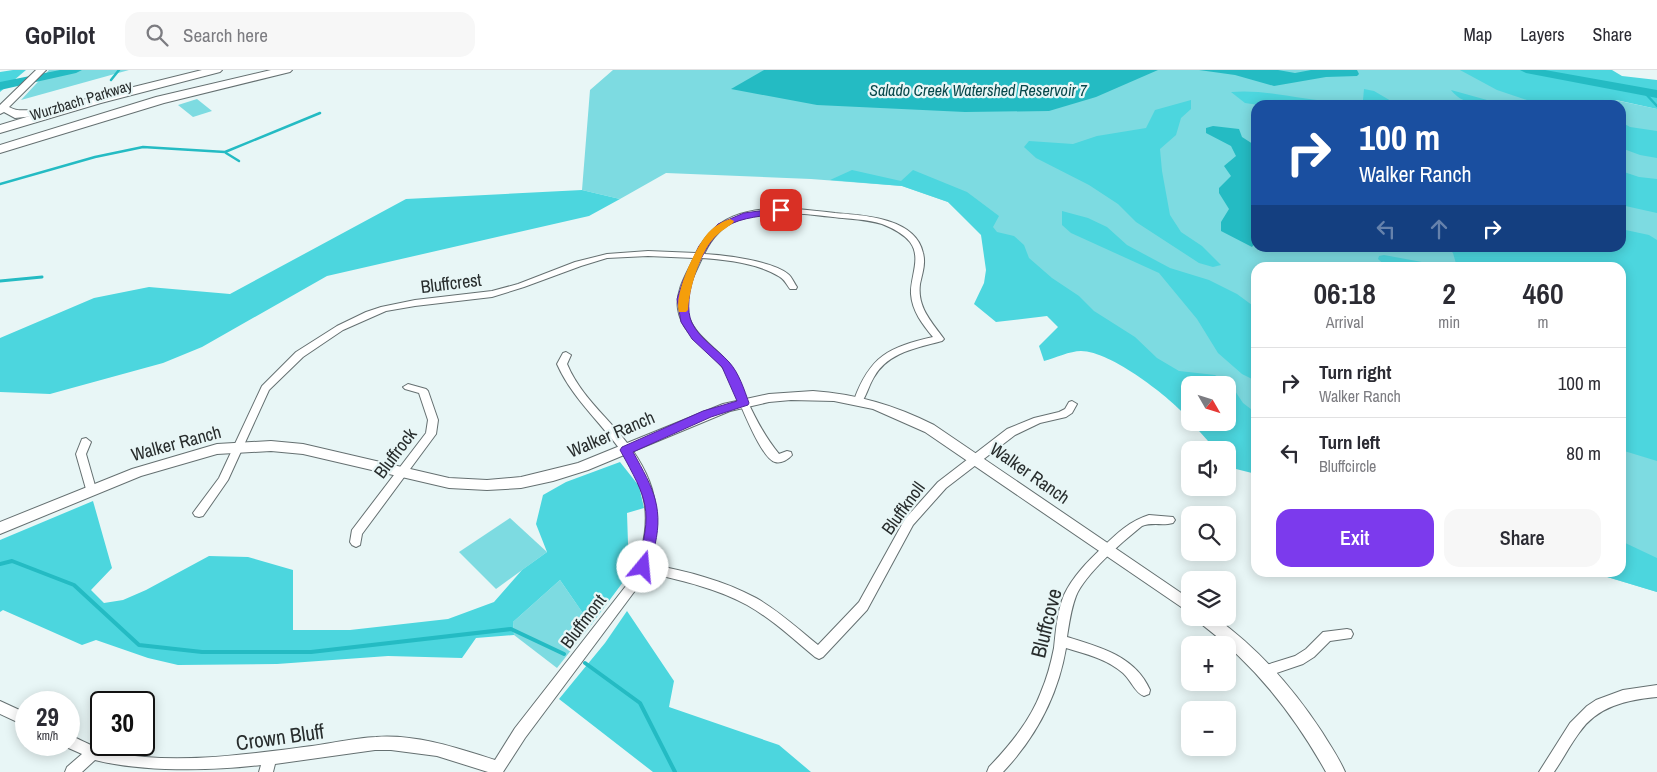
<!DOCTYPE html>
<meta charset="utf-8">
<style>
:root{--surface:#fff;--page:#f7f7f7;--text:#2b2b33;--muted:#7c7c81;--line:#e1e1e2;--accent:#7c3aed}
body{margin:0;font-family:"Archivo Narrow",sans-serif;background:var(--page);color:var(--text);height:100vh;display:flex;flex-direction:column;font-size:19px;white-space:nowrap}
*{box-sizing:border-box;margin:0}
p{font-size:16px;color:var(--muted)}
.icon{flex:none;width:28px;height:28px;fill:none;stroke:currentColor;stroke-width:2;stroke-linecap:round;stroke-linejoin:round}
.map{position:relative;flex:1;overflow:hidden}
.details{position:absolute;left:1251px;top:192px;width:375px;height:315px;display:flex;flex-direction:column;background:var(--surface);border-radius:15px;box-shadow:0 2px 12px #0003}
.details>*{flex:none}
.guide{position:absolute;left:1251px;top:30px;width:375px;height:152px;border-radius:15px;box-shadow:0 2px 12px #0003;background:#1a4fa0;color:#fff;overflow:hidden}
.needle{width:32px;rotate:129deg}
.buttons{position:absolute;left:1181px;top:306px;display:grid;gap:10px}
.buttons a{display:grid;place-items:center;width:55px;height:55px;border-radius:10px;background:var(--surface);box-shadow:0 2px 12px #0003;font-size:25px}
.speed{position:absolute;left:15px;top:621px;display:flex;gap:10px;font-size:25px;font-weight:700;text-align:center}
.speed>*{display:grid;place-content:center;width:65px;height:65px;border-radius:50%;background:var(--surface);box-shadow:0 2px 12px #0003;line-height:1}
.speed small{font-size:12px;font-weight:400}
.speed .limit{border:2px solid #111;border-radius:8px;background:#fff;color:#111}
.pin{position:absolute;display:grid;place-items:center;width:42px;height:42px;color:#fff;margin:-21px;border-radius:10px;box-shadow:0 2px 8px #0006}
.me{position:absolute;width:55px;margin:-28px;rotate:17deg;stroke-linejoin:round;filter:drop-shadow(0 0 4px #0008)}
.turn{display:flex;align-items:center;gap:18px;height:105px;padding:0 25px;font-size:22px}
.turn .icon{width:65px;height:65px;stroke-width:2.5}
.turn b{display:block;font-size:35px;line-height:42px}
.lanes{display:flex;align-items:center;height:48px;padding:0 25px;background:#0003;justify-content:center;gap:25px;direction:ltr}
.lanes .off{opacity:.35}
.eta{display:flex;justify-content:space-evenly;align-items:center;height:85px;text-align:center}
.eta b{font-size:30px;font-weight:600;line-height:35px}
.primary-button{display:flex;gap:10px;margin-top:auto;padding:10px 25px}
.primary-button a{flex:1;height:58px;border-radius:15px;background:var(--accent);color:#fff;font-size:20px;font-weight:600;line-height:58px;text-align:center}
.primary-button a+a{background:var(--page);color:var(--text)}
ul{padding:0;list-style:none}
li{display:flex;align-items:center;gap:15px;height:70px;padding:0 25px;border-top:1px solid var(--line)}
li div{flex:1}
li b{display:block;font-size:19px}
li em{font-style:normal}
header{display:flex;align-items:center;gap:30px;box-sizing:border-box;height:70px;padding:0 25px;background:var(--surface);border-bottom:1px solid var(--line)}
header strong{font-size:24px}
nav{display:flex;gap:28px;margin-inline-start:auto;font-size:18px}
.search{width:350px;height:45px;background:var(--page);display:flex;align-items:center;gap:12px;box-sizing:border-box;padding:0 18px;border-radius:15px;color:var(--muted);font-size:19px}
.map>svg:first-child{display:block}
.green{fill:#7ddbe1;fill-rule:evenodd}
.forest{fill:#4cd6de}
.water{fill:#24bbc3}
.lines{fill:none;stroke-linecap:round;stroke-linejoin:round}
.stream-far2{stroke:#24bbc3;stroke-width:2.5}
.stream-far1{stroke:#24bbc3;stroke-width:3}
.stream{stroke:#24bbc3;stroke-width:4}
.river{fill:#24bbc3;fill-rule:evenodd}
.minor-casing{stroke:#657071;stroke-width:2}
.tertiary-casing{stroke:#657071;stroke-width:2}
.secondary-casing{stroke:#657071;stroke-width:2}
.motorway-casing{stroke:#657071;stroke-width:2}
.minor{fill:#fff;fill-rule:evenodd}
.tertiary{fill:#fff;fill-rule:evenodd}
.secondary{fill:#fff;fill-rule:evenodd}
.motorway{fill:#fff;fill-rule:evenodd}
.route{fill:#7c3aed;stroke:#51269a}
.slow{fill:#f59e0b}
.labels{text-anchor:middle;dominant-baseline:central;stroke-width:4.5;stroke-linejoin:round;paint-order:stroke}
.far-street-label{font-size:15px;fill:#282d2d;stroke:#e8f6f6}
.far-water-label{font-size:16px;font-style:italic;fill:#08484b;stroke:#e8f6f6}
.street-label{font-size:18px;fill:#282d2d;stroke:#e8f6f6}
.near-street-label{font-size:21px;fill:#282d2d;stroke:#e8f6f6}
</style>
<header>
<strong>GoPilot</strong>
<div class="search"><svg class="icon" aria-label="search" viewBox="0 0 24 24"><circle cx="10" cy="10" r="6"/><path d="M15 15l6 6"/></svg>Search here</div>
<nav><a>Map</a><a>Layers</a><a>Share</a></nav>
</header>
<div class="map">
<svg width="1657" height="702" viewBox="0 0 1657 702">
<rect width="100%" height="100%" fill="#e8f6f6"/>
<!-- green -->
<g class="green">
<polygon points="49,0 129,0 21,30"/>
<path d="M613,0H1475L1657,39V522L1594,503L1621,502V198H1256V372L1228,352V315H1190L1019,200L948,132L902,116L811,109L666,103L620,129L582,120L590,20ZM1256,35H1621V178H1256Z"/>
<polygon points="197,29 212,41 193,47 178,35"/>
<polygon points="510,448 547,482 496,519 459,482"/>
<polygon points="560,510 591,555 557,598 514,565 513,552"/>
</g>
<!-- forest -->
<g class="forest">
<polygon points="13,0 26,0 0,22 0,2"/>
<polygon points="1460,0 1612,0 1622,6 1657,10 1657,39 1616,30 1610,35 1542,35 1497,20"/>
<path d="M1364,19L1374,21L1398,35H1259L1245,33L1231,22C1275,18 1318,37 1363,30Z"/>
<path d="M1451,20L1505,35C1486,35 1464,37 1451,20Z"/>
<polygon points="1191,30 1191,39 1181,48 1176,65 1160,79 1162,101 1170,145 1181,162 1202,176 1221,195 1213,197 1199,193 1136,152 1118,134 1089,115 1036,88 1024,77 1029,71 1073,74 1097,66 1146,58 1155,40"/>
<polygon points="1621,52 1630,57 1657,61 1657,88 1640,85 1621,78"/>
<path d="M852,100L901,111L913,100L967,122L999,146L993,157L997,162L1014,166L1024,175L1029,188L1052,208L1079,226L1094,241L1135,267L1157,288L1179,301L1215,305L1233,318L1243,333L1256,343V404L1232,398L1228,394V380H1216L1192,353L1228,352V315H1190V350C1171,328 1111,281 1081,281C1070,281 1055,288 1044,291L1039,276L1058,257L1047,246L996,252L974,234L984,213L986,200L981,165L948,132L902,116L830,110Z"/>
<polygon points="1621,101 1639,107 1657,109 1657,143 1621,135"/>
<polygon points="582,120 620,129 589,146 327,206 202,277 163,293 50,324 0,322 0,268 94,228 149,217 230,224 406,129"/>
<polygon points="1062,141 1088,148 1107,157 1127,175 1170,198 1209,210 1237,224 1256,238 1256,311 1242,304 1218,283 1197,249 1159,203 1071,163 1062,155"/>
<polygon points="1621,159 1649,165 1657,170 1657,391 1621,380 1621,198 1457,197 1453,183 1448,178 1621,178"/>
<polygon points="1384,185 1449,197 1387,197 1378,189 1379,186"/>
<polygon points="620,392 639,416 644,438 627,443 629,504 591,555 560,510 513,552 514,565 476,568 462,588 388,586 277,594 178,595 148,588 96,570 82,575 3,540 0,542 0,470 93,431 112,498 91,520 104,533 123,530 146,520 209,486 248,487 293,500 293,560 350,560 448,549 494,532 522,500 547,482 536,454 543,425 566,412"/>
<polygon points="1621,471 1657,488 1657,522 1594,503 1621,502"/>
<polygon points="627,541 674,611 669,637 779,675 811,702 653,702 559,629 605,573"/>
</g>
<!-- water -->
<g class="water">
<polygon points="764,0 1158,0 1096,27 1049,41 965,42 817,35 731,19"/>
<polygon points="1199,0 1278,0 1295,3 1311,0 1357,0 1359,4 1357,6 1326,7 1274,16 1235,5"/>
<polygon points="1213,56 1239,59 1242,67 1256,76 1256,172 1252,177 1221,161 1221,152 1229,139 1219,123 1219,118 1231,106 1224,96 1236,86 1231,76 1206,63 1206,58"/>
</g>
<g class="lines">
<!-- stream-far2 -->
<g class="stream-far2">
<polyline points="111,10 119,0"/>
<polyline points="1644,22 1657,36"/>
<polyline points="226,83 239,91"/>
<polyline points="0,114 95,87 143,77 225,82 320,43"/>
</g>
<!-- stream-far1 -->
<polyline class="stream-far1" points="0,211 42,207"/>
<!-- stream -->
<g class="stream">
<polyline points="0,494 12,491 74,515 139,575 202,582 311,582 511,559 564,584"/>
<polyline points="585,593 640,633 675,702"/>
</g>
<!-- river -->
<g class="river">
<polygon points="60,0 82,0 76,3 0,20 0,12"/>
<polygon points="1520,0 1545,0 1657,20 1657,28 1526,3"/>
</g>
<!-- minor casing -->
<g class="minor-casing">
<g id="minor">
<path d="M784,138C801,139 818,141 835,143C863,145 916,148 923,183C926,194 922,204 920,214C917,237 931,251 944,269L942,271C917,278 888,282 874,307C869,315 867,324 862,332H856L854,330C870,286 889,277 933,267C923,255 912,241 911,224C910,207 922,188 910,172C903,163 892,158 882,154C866,149 849,149 833,147C802,144 768,138 738,150C722,156 711,169 704,184C724,185 773,191 788,204C792,207 794,213 797,217L796,219H790C787,215 784,209 780,207C758,193 727,190 702,188C695,204 684,222 687,240C691,265 717,277 731,296C738,306 742,317 746,328C755,348 765,367 779,384L787,381L791,382L792,385C789,389 781,394 775,392C759,388 735,318 726,302C712,280 682,267 678,239C675,221 687,203 694,188L648,186L607,188L581,196L524,217L492,227L415,236L386,241L343,260L303,287L269,320L228,410L203,446L199,447L195,446L193,443L219,408L262,316L296,282L337,256L366,242L381,237L415,230L492,221L518,214L575,192L607,184L648,181L696,183C715,145 746,139 784,138Z"/>
<path d="M566,282L571,285L567,294C577,318 594,335 612,355C651,398 667,436 649,494C686,501 723,510 756,528C779,541 798,559 818,575L859,532L905,449L938,412L1007,359L1034,348L1059,342L1065,339L1069,332L1072,331L1077,334L1072,343L1066,347L1040,353L1015,365L946,418L913,455L867,540L823,587L819,589L815,587C793,569 772,549 747,535C716,518 680,510 645,502L637,518L525,668L503,702H488L437,686L391,680H375L275,694L273,702H259L261,695C212,701 141,702 95,690L82,702H65L67,697L82,684L64,676L69,675V665C84,671 98,680 115,683C177,695 249,684 312,676C333,673 355,668 376,667C416,664 457,678 495,690L515,658L629,512C658,452 649,411 606,362C588,340 569,321 557,294L563,283Z"/>
<polygon points="408,314 426,319 428,321 438,350 436,364 362,464 360,475 356,477 352,475 350,472 352,460 426,363 428,350 419,323 405,319 403,317"/>
<polygon points="86,368 91,372 86,384 96,419 95,422 87,422 86,419 76,384 82,369"/>
<path d="M1149,445L1173,447L1175,450L1173,453C1163,456 1152,452 1142,456C1123,471 1085,504 1076,526C1071,539 1069,554 1067,567C1100,577 1135,586 1150,620L1149,624L1144,626C1135,623 1131,610 1123,603C1107,589 1086,584 1066,578C1058,625 1036,667 1003,702H987L989,697C1010,675 1030,651 1041,622C1047,608 1051,593 1054,578C1056,560 1057,542 1064,525C1073,506 1088,491 1103,477C1117,463 1130,451 1149,445Z"/>
<polygon points="1347,559 1351,560 1353,564 1351,568 1330,571 1314,587 1303,594 1268,606 1263,604 1262,600 1263,596 1295,586 1306,579 1323,562"/>
<path d="M1657,615V627C1627,630 1597,636 1579,663C1570,675 1563,689 1554,702H1539L1570,653L1587,636L1596,630L1623,620Z"/>
<polygon points="0,631 26,643 26,656 0,644"/>
</g>
</g>
<!-- tertiary casing -->
<g class="tertiary-casing">
<g id="tertiary">
<path d="M813,321C856,324 895,335 934,355L1190,529V543L925,362L873,339L834,331L791,330L769,332L730,341L588,400L553,411L521,418L487,420L449,418L303,384L271,381L217,384L141,406L0,464V452L132,399L217,374L271,371L303,374L449,408L487,410L521,407L578,393L723,334L769,324Z"/>
<path d="M1197,548H1216C1259,579 1293,618 1322,662C1330,675 1339,688 1345,702H1326C1293,643 1254,594 1200,553Z"/>
</g>
</g>
<!-- secondary casing -->
<g class="secondary-casing">
<path id="secondary" d="M36,0H46L9,37C24,46 46,33 56,42L54,44L15,48L4,42L0,44V35Z"/>
</g>
<!-- motorway casing -->
<g class="motorway-casing">
<g id="motorway">
<polygon points="202,0 222,0 220,2 101,33 0,63 0,55 93,27"/>
<polygon points="271,0 292,0 290,2 164,33 0,83 0,75 156,27"/>
</g>
</g>
<!-- minor -->
<use href="#minor" class="minor"/>
<!-- tertiary -->
<use href="#tertiary" class="tertiary"/>
<!-- secondary -->
<use href="#secondary" class="secondary"/>
<!-- motorway -->
<use href="#motorway" class="motorway"/>
</g>
<!-- route -->
<path class="route" d="M781,138L784,139V142C764,147 743,146 725,157C703,172 680,228 692,253C700,269 717,279 729,292C739,303 744,319 749,333L748,335L711,347L633,382C654,420 665,439 653,483C651,491 651,499 643,502L638,501L637,497C653,439 648,431 620,380L622,377L703,341L737,331L722,297L692,269L681,252L677,229L683,211L699,176L718,154L744,143Z"/>
<!-- slow -->
<path class="slow" d="M730,149L734,151L733,153C728,157 722,160 717,165C701,178 689,219 688,240L686,242H679C673,225 697,173 710,161C715,156 723,151 730,149Z"/>
<g class="labels">
<!-- far-street labels -->
<g class="far-street-label">
<text transform="translate(81 30) rotate(-17)">Wurzbach Parkway</text>
</g>
<!-- far-water labels -->
<g class="far-water-label">
<text x="978" y="20">Salado Creek Watershed Reservoir 7</text>
</g>
<!-- street labels -->
<g class="street-label">
<text transform="translate(451 213) rotate(-7)">Bluffcrest</text>
<text transform="translate(611 364) rotate(-23)">Walker Ranch</text>
<text transform="translate(176 373) rotate(-15)">Walker Ranch</text>
<text transform="translate(395 383) rotate(-53)">Bluffrock</text>
<text transform="translate(1030 403) rotate(35)">Walker Ranch</text>
<text transform="translate(903 438) rotate(-54)">Bluffknoll</text>
<text transform="translate(583 551) rotate(-53)">Bluffmont</text>
</g>
<!-- near-street labels -->
<g class="near-street-label">
<text transform="translate(1046 553) rotate(-76)">Bluffcove</text>
<text transform="translate(280 667) rotate(-8)">Crown Bluff</text>
</g>
</g>
</svg>
<div class="buttons">
<a><svg class="needle" viewBox="-14 -14 28 28"><path d="M0-13l5 13h-10z" fill="#e53935"/><path d="M0 13l5-13h-10z" fill="#7c7c81"/></svg></a>
<a><svg class="icon" aria-label="sound" viewBox="0 0 24 24"><path d="M4 9h4l5-4v14l-5-4H4zM17 9q2 3 0 6"/></svg></a>
<a><svg class="icon" aria-label="search" viewBox="0 0 24 24"><circle cx="10" cy="10" r="6"/><path d="M15 15l6 6"/></svg></a>
<a><svg class="icon" aria-label="layers" viewBox="0 0 24 24"><path d="M12 4l9 5-9 5-9-5zM3 14l9 5 9-5"/></svg></a>
<a>+</a>
<a>−</a>
</div>
<div class="speed"><div>29<small>km/h</small></div><div class="limit">30</div></div>
<div class="pin" style="left:781px;top:140px;background:#d93025"><svg class="icon" aria-label="arrive" viewBox="0 0 24 24"><path d="M6 21V4h12l-3 4 3 4H6"/></svg></div>
<svg class="me" style="left:643px;top:497px" viewBox="-20 -20 40 40"><circle r="19" fill="#fff"/><path d="M0-13L10 11 0 6-10 11z" fill="#7c3aed"/></svg>
<div class="guide">
<div class="turn"><svg class="icon" aria-label="right" viewBox="0 0 24 24"><path d="M7 20v-9h11M14 6l5 5-5 5"/></svg><div><b>100 m</b>Walker Ranch</div></div>
<div class="lanes"><svg class="icon off" aria-label="left" viewBox="0 0 24 24"><path d="M17 20v-9H6M10 6l-5 5 5 5"/></svg><svg class="icon off" aria-label="ahead" viewBox="0 0 24 24"><path d="M12 20V5M6 11l6-6 6 6"/></svg><svg class="icon" aria-label="right" viewBox="0 0 24 24"><path d="M7 20v-9h11M14 6l5 5-5 5"/></svg></div>
</div>
<section class="details">
<div class="eta">
<div><b>06:18</b><p>Arrival</p></div>
<div><b>2</b><p>min</p></div>
<div><b>460</b><p>m</p></div>
</div>
<ul>
<li><svg class="icon" aria-label="right" viewBox="0 0 24 24"><path d="M7 20v-9h11M14 6l5 5-5 5"/></svg><div><b>Turn right</b><p>Walker Ranch</p></div><em>100 m</em></li>
<li><svg class="icon" aria-label="left" viewBox="0 0 24 24"><path d="M17 20v-9H6M10 6l-5 5 5 5"/></svg><div><b>Turn left</b><p>Bluffcircle</p></div><em>80 m</em></li>
</ul>
<div class="primary-button"><a>Exit</a><a>Share</a></div>
</section>
</div>
